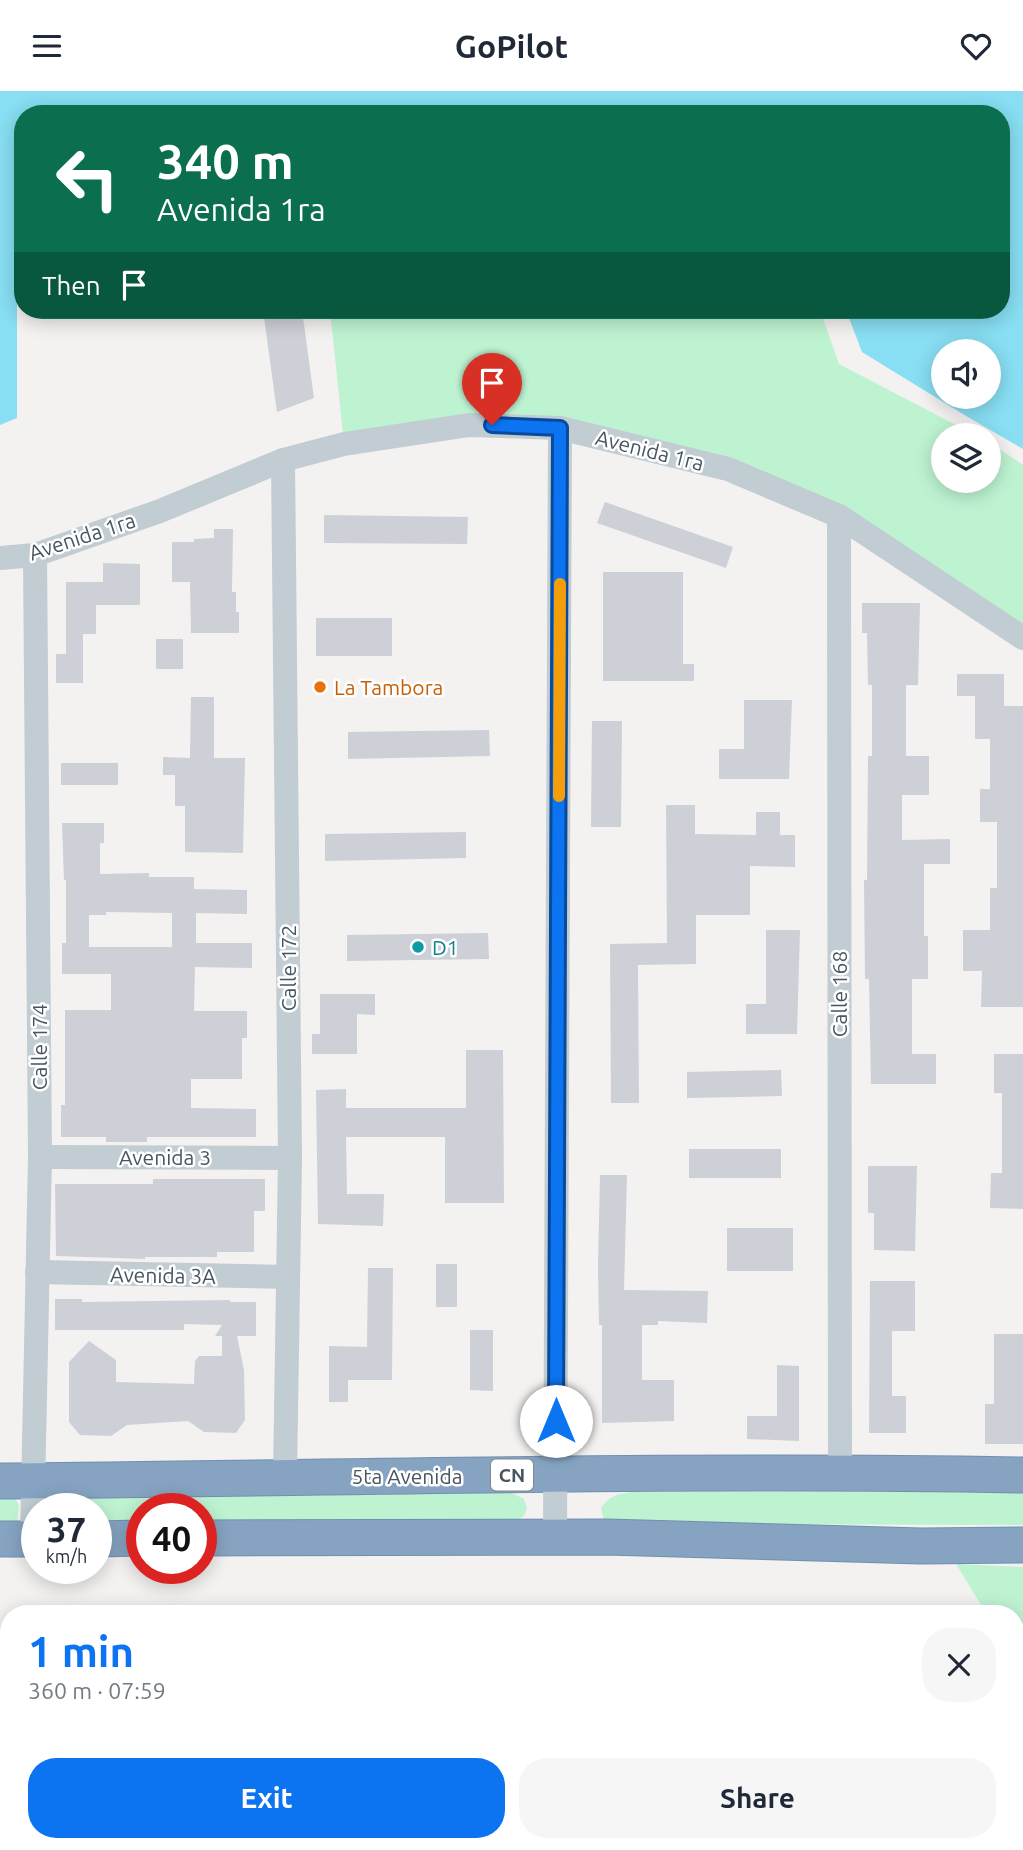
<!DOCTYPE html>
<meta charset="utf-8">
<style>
:root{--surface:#fff;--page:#f6f6f7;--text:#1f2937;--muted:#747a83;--accent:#0d74f1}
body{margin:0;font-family:Ubuntu,sans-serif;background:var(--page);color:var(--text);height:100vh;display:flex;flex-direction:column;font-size:26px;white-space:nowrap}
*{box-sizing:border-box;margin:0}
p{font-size:23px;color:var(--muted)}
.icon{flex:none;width:38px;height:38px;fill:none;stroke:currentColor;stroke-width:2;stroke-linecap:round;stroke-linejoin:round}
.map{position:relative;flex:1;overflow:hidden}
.sheet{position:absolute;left:0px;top:1514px;width:1024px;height:247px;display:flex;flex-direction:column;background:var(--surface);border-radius:28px 28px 0 0;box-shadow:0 4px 18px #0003}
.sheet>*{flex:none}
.top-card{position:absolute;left:14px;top:14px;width:996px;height:214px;border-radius:28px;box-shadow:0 4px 18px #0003;background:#0b6e4f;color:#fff;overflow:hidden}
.buttons{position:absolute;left:931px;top:248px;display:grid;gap:14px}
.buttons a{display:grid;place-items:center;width:70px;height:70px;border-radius:50%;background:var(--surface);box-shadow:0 4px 18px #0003;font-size:35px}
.speed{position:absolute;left:21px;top:1402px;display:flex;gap:14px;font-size:35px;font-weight:700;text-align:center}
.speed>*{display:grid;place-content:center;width:91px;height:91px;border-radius:50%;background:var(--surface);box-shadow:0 4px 18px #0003;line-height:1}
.speed small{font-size:18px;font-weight:400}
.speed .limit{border:10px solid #d22;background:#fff;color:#111}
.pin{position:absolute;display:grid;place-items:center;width:60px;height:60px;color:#fff;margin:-72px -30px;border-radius:50% 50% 50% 0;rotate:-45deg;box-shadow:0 0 7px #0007}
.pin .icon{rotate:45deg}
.me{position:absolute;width:77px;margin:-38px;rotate:0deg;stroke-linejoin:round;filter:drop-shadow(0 0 5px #0008)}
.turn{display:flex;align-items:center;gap:24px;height:147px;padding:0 28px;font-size:32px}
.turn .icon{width:91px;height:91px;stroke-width:2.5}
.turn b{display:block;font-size:49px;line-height:60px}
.then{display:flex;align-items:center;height:66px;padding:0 28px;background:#0003;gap:14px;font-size:26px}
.round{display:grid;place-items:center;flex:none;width:74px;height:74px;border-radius:28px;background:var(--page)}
.overview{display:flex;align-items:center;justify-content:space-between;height:119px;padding:0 28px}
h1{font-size:42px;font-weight:600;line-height:52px;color:var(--accent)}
.cta{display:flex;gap:14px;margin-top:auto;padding:14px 28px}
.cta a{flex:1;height:80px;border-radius:28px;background:var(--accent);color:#fff;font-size:28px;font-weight:600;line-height:80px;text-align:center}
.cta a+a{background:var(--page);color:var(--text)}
header{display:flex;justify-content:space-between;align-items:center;height:91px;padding:0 28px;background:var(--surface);font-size:32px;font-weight:600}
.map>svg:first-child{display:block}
.green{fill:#bef3d2}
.water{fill:#88def2;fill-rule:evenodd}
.building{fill:#cdd0d6;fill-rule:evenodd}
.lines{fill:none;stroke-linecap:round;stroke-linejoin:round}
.highway-casing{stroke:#718fae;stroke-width:37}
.minor{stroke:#c1ccd3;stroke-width:24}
.highway{stroke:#86a4c2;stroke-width:35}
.route-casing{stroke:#084b9d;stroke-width:18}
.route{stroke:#0d74f1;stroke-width:12}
.slow{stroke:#f59e0b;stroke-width:12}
.food-dot{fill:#e8710a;stroke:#fff;stroke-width:2.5}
.culture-dot{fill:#0f9aa8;stroke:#fff;stroke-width:2.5}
.labels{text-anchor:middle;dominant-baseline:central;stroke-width:5;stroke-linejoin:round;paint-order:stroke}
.shield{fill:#fff;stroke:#7e8890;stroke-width:2}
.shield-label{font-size:19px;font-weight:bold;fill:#475560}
.street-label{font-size:21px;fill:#475560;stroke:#fff}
.food-label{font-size:21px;fill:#c56008;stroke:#fff;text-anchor:start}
.culture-label{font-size:21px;fill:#0d838f;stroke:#fff;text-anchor:start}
</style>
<header><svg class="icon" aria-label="menu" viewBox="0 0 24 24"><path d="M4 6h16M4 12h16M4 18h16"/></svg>GoPilot<svg class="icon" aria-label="heart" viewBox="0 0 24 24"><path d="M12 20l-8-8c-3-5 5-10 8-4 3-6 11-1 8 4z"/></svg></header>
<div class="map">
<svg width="1023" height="1759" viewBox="0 0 1023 1759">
<rect width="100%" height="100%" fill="#f4f1f1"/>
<!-- green -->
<g class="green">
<polygon points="330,219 820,219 839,273 977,345 943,345 943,390 989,390 989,351 1023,374 1023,547 839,425 560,337 344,353"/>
<polygon points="508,1400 524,1408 527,1417 524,1425 513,1432 201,1435 201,1418 142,1418 142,1435 96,1435 96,1418 60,1417 66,1406"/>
<path d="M633,1401H1023V1434L615,1433L604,1429L601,1417C610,1404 618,1403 633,1401Z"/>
<polygon points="0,1402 14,1406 19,1414 17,1431 0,1435"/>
<polygon points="956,1473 1023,1476 1023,1543 1015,1554 1015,1522 986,1522"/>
<polygon points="1023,1614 1023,1759 922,1759 927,1752 1015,1752 1015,1625"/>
</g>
<!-- water -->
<path class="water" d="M0,0H1023V358L966,325L862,261L846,219H1001V23H681L674,20L651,23H23V145L17,160V327L0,334ZM943,261H989V306H943Z"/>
<!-- building -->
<g class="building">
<polygon points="263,219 302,219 314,307 277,321"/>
<polygon points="605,411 733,456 726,477 597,432"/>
<polygon points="324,424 468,426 467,453 324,452"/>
<polygon points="214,438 233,438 232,501 236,501 236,521 239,521 239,542 191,542 190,491 172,491 172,451 194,451 194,448 214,447"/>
<polygon points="103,472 140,473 140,514 96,514 96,543 83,543 83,592 56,592 56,563 66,563 66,491 103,491"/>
<polygon points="603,481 683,481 683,573 694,573 694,590 603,590"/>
<polygon points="862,512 920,512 918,594 906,594 906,665 929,665 929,704 902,704 902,749 950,748 950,773 924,773 924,845 928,845 928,888 912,888 912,963 936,963 936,993 871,993 869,888 865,888 864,789 867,789 868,665 872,665 872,594 868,594 867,542 862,542"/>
<rect x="316" y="527" width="76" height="38"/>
<rect x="156" y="548" width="27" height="30"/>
<polygon points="957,583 1004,583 1004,615 1023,615 1023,916 981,916 982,880 963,880 963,839 990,839 990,797 997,797 997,731 980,731 980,698 990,698 990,648 975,648 975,605 957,605"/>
<polygon points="191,606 214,606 214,667 245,667 243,762 185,761 185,715 175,715 175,684 163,684 163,666 190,667"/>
<polygon points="744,609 792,609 789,688 719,688 719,658 744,658"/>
<polygon points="592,630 622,630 621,736 591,736"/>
<polygon points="489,639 490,665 348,668 348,641"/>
<rect x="61" y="672" width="57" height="22"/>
<polygon points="666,714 695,714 695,743 756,744 756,721 780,721 780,744 795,744 795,776 750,775 750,824 696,824 696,873 638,874 639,1012 611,1012 610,853 667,852"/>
<path d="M62,732H104V752H100V783L149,782V786H194V798L247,799V823L196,822V852H252V877L195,876L194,920H247V947H242V988H191V1017L256,1018V1046H147V1051H106V1046H61V1014H65V919H111V883H62V852H66V789H64ZM106,821L172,822V856H89V824H106Z"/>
<polygon points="466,741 466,767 325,770 325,743"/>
<polygon points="766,839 800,839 797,943 746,943 746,913 766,913"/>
<polygon points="488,842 489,868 347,870 347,844"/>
<polygon points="320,903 375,903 375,924 357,923 357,963 312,963 312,943 320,943"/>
<polygon points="466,959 503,959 504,1112 445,1112 445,1046 346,1046 347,1103 384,1103 383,1135 318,1133 316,999 346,998 346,1017 466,1017"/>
<polygon points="994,963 1023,963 1023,1118 990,1117 991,1082 1002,1082 1002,1002 994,1002"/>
<polygon points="781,979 782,1005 687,1007 687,981"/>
<rect x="689" y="1058" width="92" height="29"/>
<polygon points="868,1075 917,1075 915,1160 874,1159 874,1122 868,1122"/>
<polygon points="600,1084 627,1084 624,1199 708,1200 707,1232 658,1230 658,1234 642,1234 642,1289 674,1289 674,1330 602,1332 602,1234 599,1234 598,1176"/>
<polygon points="153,1088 265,1088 265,1120 254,1120 254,1161 217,1161 217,1166 145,1166 145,1168 56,1165 55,1093 153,1093"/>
<rect x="727" y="1137" width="66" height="43"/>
<rect x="436" y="1173" width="21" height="43"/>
<polygon points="368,1177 393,1177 392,1289 348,1289 348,1311 329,1311 329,1255 367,1256"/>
<polygon points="870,1190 915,1190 915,1240 892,1240 892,1305 906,1305 906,1342 869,1342"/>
<polygon points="55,1208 82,1208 82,1211 230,1209 230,1211 256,1211 256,1245 237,1245 244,1279 245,1329 236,1342 204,1341 188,1330 127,1334 111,1345 80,1344 69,1331 69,1271 89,1250 116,1269 116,1291 194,1293 195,1270 199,1265 222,1265 222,1245 215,1245 222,1234 184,1233 184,1239 55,1239"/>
<polygon points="470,1239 493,1239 493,1300 470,1299"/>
<polygon points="994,1243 1023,1243 1023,1353 985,1353 985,1313 994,1313"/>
<polygon points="777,1274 799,1275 799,1350 747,1348 747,1325 777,1325"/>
</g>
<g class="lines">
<!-- highway casing -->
<g class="highway-casing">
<g id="highway">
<path d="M0,1390C341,1387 682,1378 1023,1384"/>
<polyline points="201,1447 607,1446 921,1455 1023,1454"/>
<polyline points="0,1448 37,1448"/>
<polyline points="96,1448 142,1447"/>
</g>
</g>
<!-- minor -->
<g class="minor">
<polyline points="283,369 290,1067 285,1385"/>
<polyline points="839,425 840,1381"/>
<polyline points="0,467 35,464 160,420 283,369 344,353 469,334 560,337 728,378 839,425 1023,547"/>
<polyline points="40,1066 290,1067"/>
<polyline points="37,1181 288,1186"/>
<polyline points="555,1446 560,337"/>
<polyline points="32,1448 40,1066 35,464"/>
<polyline points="1015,1587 1023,1576"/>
<polyline points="895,1759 900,1752"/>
</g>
<!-- highway -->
<use href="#highway" class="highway"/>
</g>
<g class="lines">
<!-- route casing -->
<g class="route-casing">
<polyline id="route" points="492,334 560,337 556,1330"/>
</g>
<!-- route -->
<use href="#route" class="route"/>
<!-- slow -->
<polyline class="slow" points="559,705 560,493"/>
</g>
<!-- markers -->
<circle class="food-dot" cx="320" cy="596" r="7"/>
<circle class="culture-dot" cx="418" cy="856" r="7"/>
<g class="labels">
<!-- shield labels -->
<rect class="shield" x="491" y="1368.5" width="42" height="31" rx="5"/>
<g class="shield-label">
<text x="512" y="1384">CN</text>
</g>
<!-- street labels -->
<g class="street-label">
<text transform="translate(650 359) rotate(14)">Avenida 1ra</text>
<text transform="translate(82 445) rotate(-18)">Avenida 1ra</text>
<text transform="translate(288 877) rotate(-90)">Calle 172</text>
<text transform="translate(839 903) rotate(-90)">Calle 168</text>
<text transform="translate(39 956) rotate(-90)">Calle 174</text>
<text x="165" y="1066">Avenida 3</text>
<text transform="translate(163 1184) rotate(1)">Avenida 3A</text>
<text x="407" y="1385">5ta Avenida</text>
</g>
<!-- food labels -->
<g class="food-label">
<text x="334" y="596">La Tambora</text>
</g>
<!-- culture labels -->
<g class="culture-label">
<text x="432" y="856">D1</text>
</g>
</g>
</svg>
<div class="buttons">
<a><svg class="icon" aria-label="sound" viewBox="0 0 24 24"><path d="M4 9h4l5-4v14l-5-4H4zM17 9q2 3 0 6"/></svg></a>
<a><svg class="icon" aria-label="layers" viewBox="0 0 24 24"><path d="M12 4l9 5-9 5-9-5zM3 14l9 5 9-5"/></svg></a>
</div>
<div class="speed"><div>37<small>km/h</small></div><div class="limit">40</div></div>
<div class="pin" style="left:492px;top:334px;background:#d93025"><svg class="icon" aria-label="arrive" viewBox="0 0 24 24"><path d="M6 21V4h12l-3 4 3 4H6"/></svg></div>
<svg class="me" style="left:556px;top:1330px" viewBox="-20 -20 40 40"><circle r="19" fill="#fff"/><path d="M0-13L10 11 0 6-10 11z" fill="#0d74f1"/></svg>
<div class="top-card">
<div class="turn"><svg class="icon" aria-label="left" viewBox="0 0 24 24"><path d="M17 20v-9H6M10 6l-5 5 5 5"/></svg><div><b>340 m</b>Avenida 1ra</div></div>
<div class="then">Then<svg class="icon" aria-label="arrive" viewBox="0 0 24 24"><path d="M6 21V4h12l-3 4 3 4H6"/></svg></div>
</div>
<section class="sheet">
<div class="overview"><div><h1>1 min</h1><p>360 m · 07:59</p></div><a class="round"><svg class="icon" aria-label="close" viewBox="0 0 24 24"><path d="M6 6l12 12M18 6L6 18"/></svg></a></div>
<div class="cta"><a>Exit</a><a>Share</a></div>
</section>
</div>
